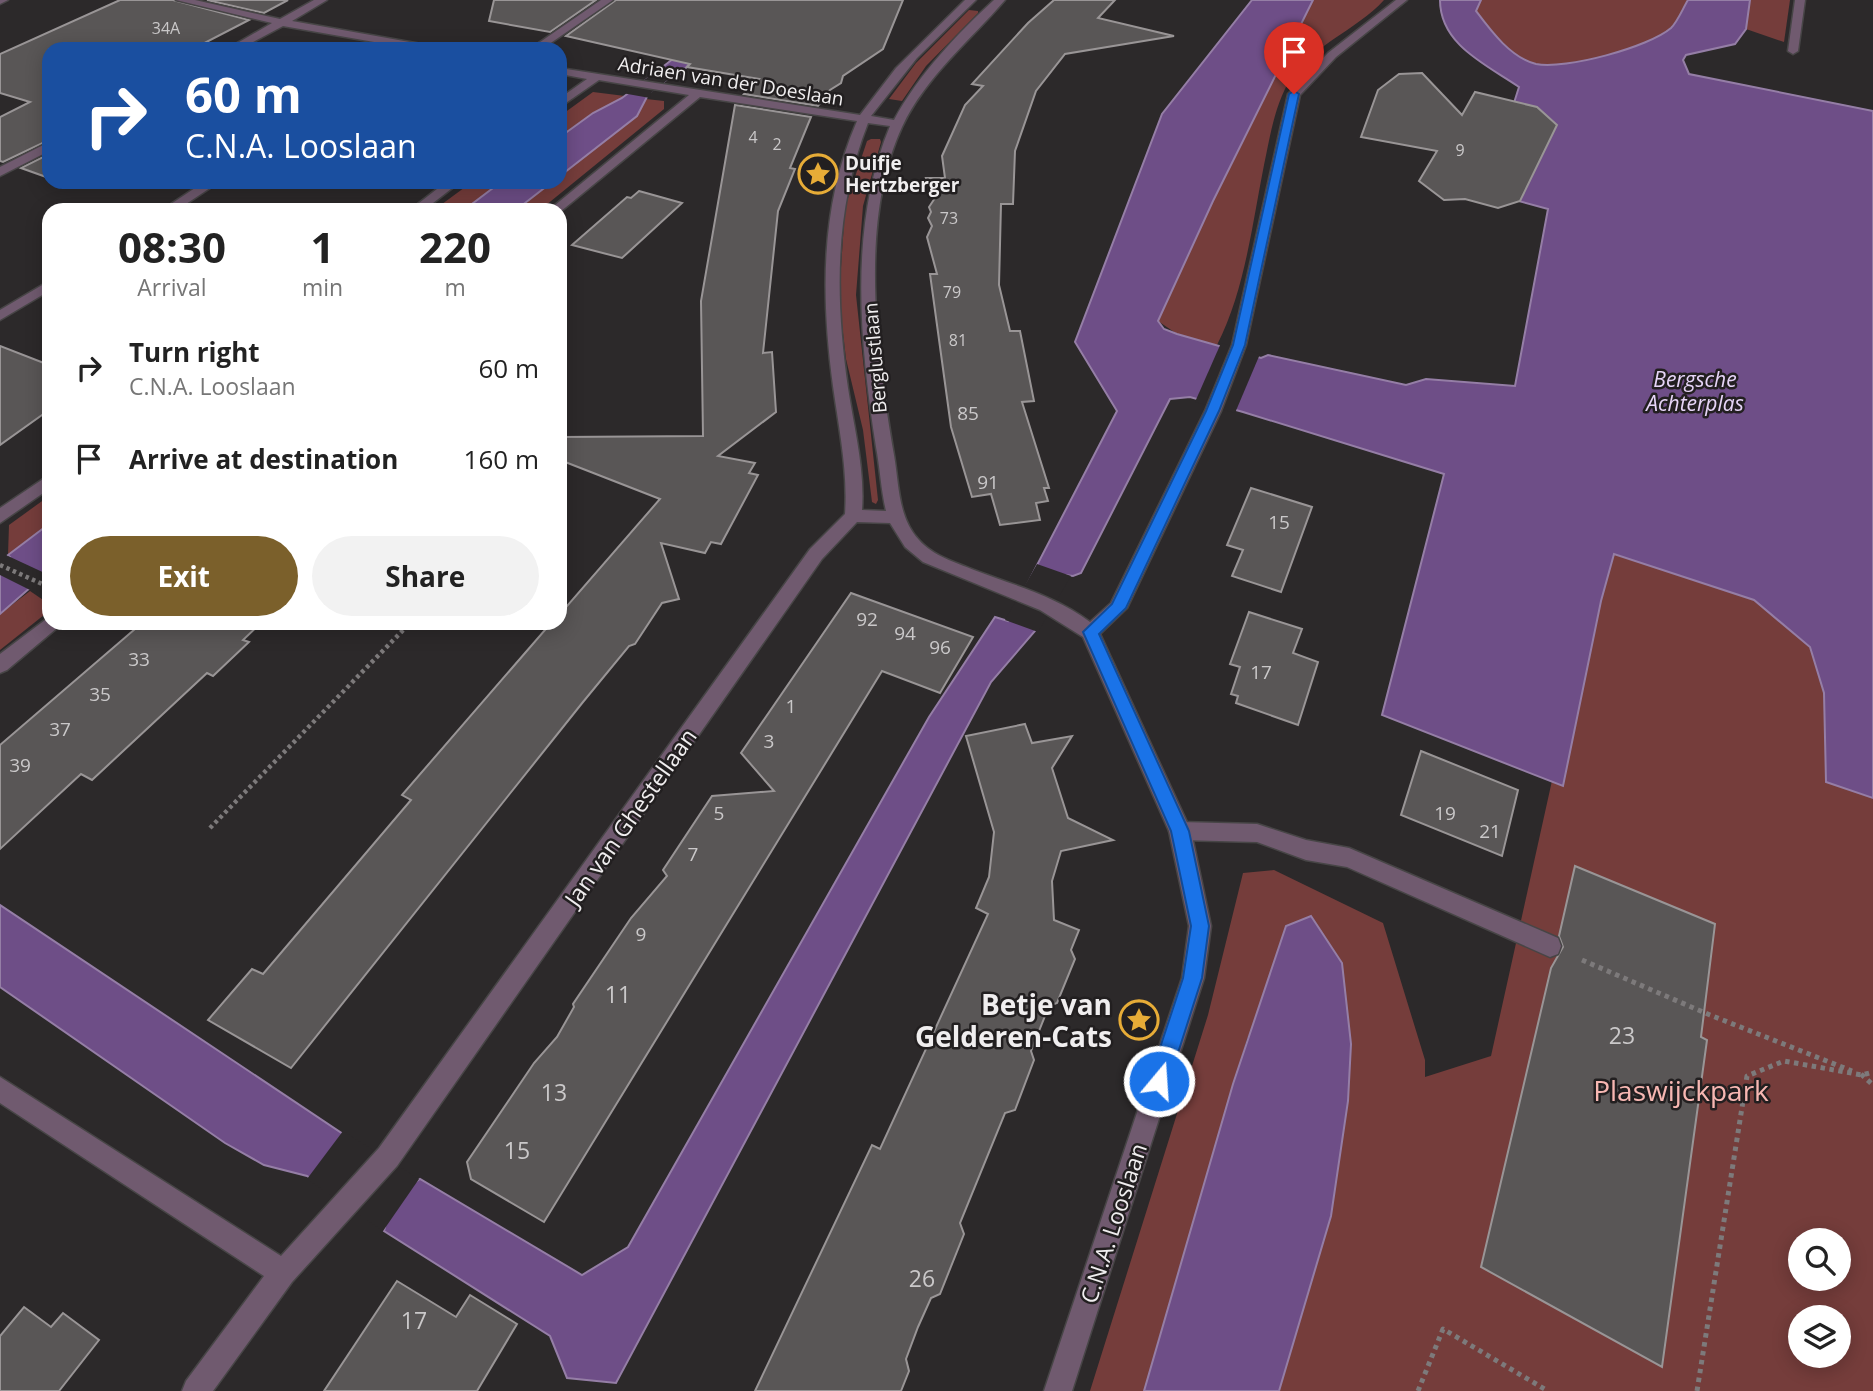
<!DOCTYPE html>
<style>
:root{--surface:#fff;--page:#f2f2f2;--text:#222;--muted:#767676;--accent:#7b602b}
body{margin:0;font-family:"Open Sans",sans-serif;background:var(--page);color:var(--text);height:100vh;display:flex;flex-direction:column;font-size:26px;white-space:nowrap}
*{box-sizing:border-box;margin:0}
p{font-size:23px;color:var(--muted)}
.icon{flex:none;width:38px;height:38px;fill:none;stroke:currentColor;stroke-width:2;stroke-linecap:round;stroke-linejoin:round}
.map{position:relative;flex:1;overflow:hidden}
.panel{position:absolute;left:42px;top:203px;width:525px;height:427px;display:flex;flex-direction:column;background:var(--surface);border-radius:21px;box-shadow:0 4px 18px #0003}
.panel>*{flex:none}
.banner{position:absolute;left:42px;top:42px;width:525px;height:147px;border-radius:21px;box-shadow:0 4px 18px #0003;background:#1a4fa0;color:#fff;overflow:hidden}
.tools{position:absolute;left:1788px;top:1228px;display:grid;gap:14px}
.tools a{display:grid;place-items:center;width:63px;height:63px;border-radius:50%;background:var(--surface);box-shadow:0 4px 18px #0003;font-size:35px}
.pin{position:absolute;display:grid;place-items:center;width:60px;height:60px;color:#fff;margin:-72px -30px;border-radius:50% 50% 50% 0;rotate:-45deg;box-shadow:0 0 7px #0007}
.pin .icon{rotate:45deg}
.me{position:absolute;width:77px;margin:-38px;rotate:18deg;stroke-linejoin:round;filter:drop-shadow(0 0 5px #0008)}
.turn{display:flex;align-items:center;gap:24px;height:147px;padding:0 28px;font-size:32px}
.turn .icon{width:91px;height:91px;stroke-width:2.5}
.turn b{display:block;font-size:49px;line-height:60px}
.eta{display:flex;justify-content:space-evenly;align-items:center;height:119px;text-align:center}
.eta b{font-size:42px;font-weight:700;line-height:49px}
.action{display:flex;gap:14px;margin-top:auto;padding:14px 28px}
.action a{flex:1;height:80px;border-radius:42px;background:var(--accent);color:#fff;font-size:28px;font-weight:700;line-height:80px;text-align:center}
.action a+a{background:var(--page);color:var(--text)}
ul{padding:0;list-style:none}
li{display:flex;align-items:center;gap:21px;height:91px;padding:0 28px}
li div{flex:1}
li b{display:block;font-size:26px}
li em{font-style:normal}
.map>svg:first-child{display:block}
.green{fill:#753d3b;fill-rule:evenodd}
.water{fill:#6e4e87;stroke:#957ea6;stroke-width:2}
.pier{fill:#2c292a}
.building{fill:#595656;stroke:#999596;stroke-width:2}
.lines{fill:none;stroke-linecap:round;stroke-linejoin:round}
.service-casing{stroke:#474546;stroke-width:3}
.minor-casing{stroke:#474546;stroke-width:3}
.path-far1{stroke:#7d7a7b;stroke-width:4.5;stroke-dasharray:3.5 3.5;stroke-linecap:butt}
.path{stroke:#7d7a7b;stroke-width:5;stroke-dasharray:4.5 4.5;stroke-linecap:butt}
.service{fill:#705a6f;fill-rule:evenodd}
.minor{fill:#705a6f;fill-rule:evenodd}
.route{fill:#1a73e8;stroke:#114b97;stroke-width:2}
.labels{text-anchor:middle;dominant-baseline:central;stroke-width:5;stroke-linejoin:round;paint-order:stroke}
.far-number-label{font-size:16px;fill:#cac8c9}
.far-street-label{font-size:19px;fill:#f0eeef;stroke:#221f20}
.far-poi-label{font-size:19px;font-weight:bold;fill:#f0eeef;stroke:#221f20;text-anchor:start}
.number-label{font-size:19px;fill:#cac8c9}
.far-water-label{font-size:21px;font-style:italic;fill:#e7d5f8;stroke:#221f20}
.street-label{font-size:23px;fill:#f0eeef;stroke:#221f20}
.near-number-label{font-size:23px;fill:#cac8c9}
.near-poi-label{font-size:28px;font-weight:bold;fill:#f0eeef;stroke:#221f20;text-anchor:end}
.near-park-label{font-size:28px;fill:#f7b7b2;stroke:#221f20}
</style>
<div class="map">
<svg width="1873" height="1391" viewBox="0 0 1873 1391">
<rect width="100%" height="100%" fill="#2c292a"/>
<!-- green -->
<g class="green">
<path d="M1313,0H1384C1356,31 1309,46 1288,83C1274,109 1270,137 1264,165C1252,225 1245,290 1217,345L1177,334L1158,321L1213,201Z"/>
<path d="M1481,0H1688C1683,8 1678,21 1671,28C1649,47 1565,70 1536,64C1511,58 1491,31 1476,11Z"/>
<polygon points="1750,0 1790,0 1784,42 1746,29"/>
<polygon points="969,10 978,11 978,13 926,66 902,101 889,99 916,63"/>
<polygon points="593,92 625,96 560,137 560,116"/>
<polygon points="646,99 664,101 664,109 540,210 516,210 552,182 560,182 560,176 637,116"/>
<polygon points="871,139 880,139 881,142 863,206 856,295 878,500 876,504 872,502 863,430 846,359 839,298 845,207 867,141"/>
<polygon points="472,182 501,182 464,210 434,210"/>
<polygon points="49,496 49,524 8,555 9,525"/>
<path d="M1606,537L1873,646V1391H1279L1312,1279L1348,1101L1351,1044L1342,963L1311,916L1247,1039L1144,1391H1090L1208,1015L1243,873L1274,870L1383,923L1425,1060V1077L1491,1056ZM1801,1241H1839V1279H1801ZM1801,1318H1839V1356H1801Z"/>
<polygon points="30,591 49,604 49,611 0,650 0,614"/>
</g>
<!-- water -->
<g class="water">
<polygon points="750,0 679,75 669,78 649,93 637,116 560,176 560,137 593,113 622,98"/>
<path d="M1252,0H1313L1213,201L1158,321L1164,329L1177,334L1261,358L1268,355L1406,385L1426,379L1515,386L1548,209L1486,192L1519,87C1487,65 1440,45 1440,0H1481L1476,11C1491,31 1511,58 1536,64C1565,70 1649,47 1671,28C1678,21 1683,8 1688,0H1750L1746,29L1735,44L1686,55L1683,60L1689,74L1873,111V798L1826,782L1824,693L1810,647L1754,600L1614,554L1601,601L1563,786L1382,715L1444,474L1243,412L1190,397L1170,399L1081,573L1073,576L1066,575L1035,631L991,682L616,1383L567,1378L550,1336L384,1231L385,1227L307,1176L264,1165L225,1143L0,987V905L415,1182L420,1179L582,1275L628,1247L929,717L995,617L1008,621L1117,411L1075,342L1162,114Z"/>
<polygon points="501,182 552,182 516,210 464,210"/>
<polygon points="49,524 49,575 46,574 0,614 0,565 10,557 8,555"/>
<polygon points="1311,916 1342,963 1351,1044 1348,1101 1331,1216 1279,1391 1144,1391 1233,1084 1286,926"/>
</g>
<!-- pier -->
<g class="pier">
<polygon points="651,70 683,75 670,78 651,93 650,98 622,93 647,78"/>
<polygon points="1221,343 1260,354 1235,413 1195,402"/>
<polygon points="8,556 49,575 49,577 32,591 0,575 0,563"/>
<polygon points="1037,564 1071,576 1038,632 1005,620"/>
<polygon points="343,1131 419,1179 383,1231 307,1179"/>
</g>
<!-- building -->
<g class="building">
<polygon points="120,0 173,0 249,20 193,49 49,49 49,140 3,162 0,161 0,117 30,102 0,93 0,54"/>
<polygon points="207,0 288,0 264,13"/>
<polygon points="494,0 596,0 550,32 489,21"/>
<polygon points="616,0 903,0 883,49 843,76 841,83 830,90 818,106 744,94 759,79 687,67 690,64 566,36"/>
<polygon points="1054,0 1115,0 1098,18 1174,36 1065,54 1036,91 1015,151 1013,204 1001,204 999,285 1010,331 1020,331 1034,401 1022,402 1049,488 1044,488 1048,501 1036,503 1040,520 1000,525 991,494 972,497 951,427 930,274 937,274 927,237 932,226 928,218 931,212 929,207 935,198 926,178 945,178 942,156 965,105 983,86 972,84 1028,23"/>
<polygon points="1422,73 1462,115 1475,92 1537,107 1557,125 1520,201 1498,208 1465,199 1444,200 1419,181 1437,151 1361,137 1378,90 1399,74"/>
<polygon points="735,105 811,117 790,168 795,169 778,211 763,353 772,352 776,412 718,456 755,463 749,473 758,475 721,544 711,542 705,553 661,543 679,599 662,603 635,644 629,646 583,702 291,1068 208,1020 252,969 263,974 411,800 402,795 551,623 560,623 560,614 660,499 560,460 560,437 703,436 701,301"/>
<polygon points="49,154 49,178 21,168"/>
<polygon points="639,191 682,203 622,258 572,245 627,197 631,198"/>
<polygon points="0,346 49,365 49,410 0,445"/>
<polygon points="1251,488 1312,507 1281,592 1232,576 1243,550 1227,545"/>
<polygon points="851,593 973,637 940,693 882,671 544,1222 471,1179 467,1162 534,1063 557,1037 574,1007 573,1004 631,918 667,876 663,870 712,796 774,791 741,753"/>
<polygon points="1249,612 1302,629 1293,653 1318,662 1298,725 1236,703 1238,696 1231,694 1240,667 1230,664"/>
<polygon points="142,623 261,623 243,640 249,642 213,676 207,673 92,780 81,774 0,849 0,745"/>
<polygon points="1025,724 1032,743 1072,736 1052,768 1068,818 1113,840 1061,851 1052,881 1054,920 1079,930 1071,950 1075,959 1057,1003 1049,1006 1031,1051 1034,1060 1015,1110 1005,1113 960,1223 964,1234 940,1294 931,1298 918,1327 906,1359 909,1371 901,1391 755,1391 872,1145 880,1149 988,914 976,908 989,877 994,832 966,736"/>
<polygon points="1421,751 1518,790 1502,856 1401,815"/>
<polygon points="1575,866 1715,924 1701,1037 1707,1040 1662,1367 1481,1267 1551,968 1563,947 1559,936"/>
<polygon points="397,1281 456,1317 470,1295 517,1324 477,1391 324,1391"/>
<polygon points="24,1307 51,1327 63,1313 99,1340 59,1391 0,1391 0,1336"/>
</g>
<g class="lines">
<!-- service casing -->
<g class="service-casing">
<g id="service">
<polygon points="204,182 219,182 177,210 162,210"/>
<polygon points="49,281 49,291 0,320 0,310"/>
<polygon points="1180,822 1257,824 1306,840 1349,848 1558,938 1561,946 1558,954 1550,957 1347,867 1306,860 1257,842 1180,840 1173,838 1169,831 1173,824"/>
</g>
</g>
<!-- minor casing -->
<g class="minor-casing">
<g id="minor">
<polygon points="0,0 8,0 0,4"/>
<polygon points="176,0 195,0 280,19 314,0 327,0 292,21 432,46 437,49 414,49 283,26 240,49 227,49 272,23"/>
<polygon points="601,0 613,0 542,49 530,49"/>
<path d="M965,0H976L917,58L871,116L894,120C918,75 957,34 994,0H1005C970,41 926,76 902,127C858,222 877,355 894,455C899,484 898,518 919,540C933,556 955,562 974,570C1013,585 1056,596 1090,622L1111,603L1205,411L1232,345L1288,94L1328,53L1396,0H1407L1336,57L1300,95L1246,345L1221,411L1127,608L1100,634L1191,831L1211,926L1204,978L1072,1391H1044L1182,978L1189,926L1169,831L1083,637L1040,610L923,562L905,547L890,523L857,522L822,559L397,1166L292,1282L213,1391H182L186,1381L264,1276L0,1103V1077L281,1256L379,1148L810,549L845,514C848,471 839,429 833,386C821,296 820,206 857,121L700,97L560,212V210H549L689,95L599,80L560,107V98L587,79L560,74V68L860,115L896,68ZM868,123L890,126C848,226 860,344 876,447C880,468 881,490 886,511L862,510C865,469 854,428 848,388C835,297 834,210 868,123Z"/>
<polygon points="1795,0 1805,0 1798,51 1793,54 1788,51"/>
<polygon points="49,142 49,151 0,176 0,167"/>
<polygon points="446,182 460,182 424,210 410,210"/>
<polygon points="49,475 49,489 0,523 0,508"/>
<polygon points="49,617 49,623 60,623 57,628 7,670 0,673 0,654"/>
</g>
</g>
<!-- path-far1 -->
<g class="path-far1">
<polyline points="0,565 49,587"/>
<polyline points="210,828 410,623"/>
</g>
<!-- path -->
<g class="path">
<polyline points="1582,960 1710,1015 1852,1071"/>
<polyline points="1861,1074 1873,1085"/>
<polyline points="1418,1391 1443,1329 1548,1391"/>
<polyline points="1697,1391 1747,1076 1784,1061 1862,1075 1873,1072"/>
</g>
<!-- service -->
<use href="#service" class="service"/>
<!-- minor -->
<use href="#minor" class="minor"/>
</g>
<!-- route -->
<polygon class="route" points="1294,91 1299,94 1245,345 1219,411 1126,608 1099,634 1189,831 1209,926 1202,978 1169,1081 1166,1088 1159,1091 1152,1088 1149,1081 1183,978 1191,926 1171,831 1083,632 1112,604 1206,411 1233,345 1289,94"/>
<!-- icons -->
<defs>
<g id="sight-ring" transform="scale(2.0125)"><circle r="9.5" fill="#221f20" stroke="#e7ac37" stroke-width="1.5"/><path d="M0-6L1.8-2.2L6-1.7L2.9 1.2L3.7 5.4L0 3.3L-3.7 5.4L-2.9 1.2L-6-1.7L-1.8-2.2Z" fill="#e7ac37"/></g>
</defs>
<g fill-rule="evenodd">
<use href="#sight-ring" x="818" y="174"/>
<use href="#sight-ring" x="1139" y="1020"/>
</g>
<g class="labels">
<!-- far-number labels -->
<g class="far-number-label">
<text x="166" y="28">34A</text>
<text x="753" y="137">4</text>
<text x="777" y="144">2</text>
<text x="1460" y="150">9</text>
<text x="949" y="218">73</text>
<text x="952" y="292">79</text>
<text x="958" y="340">81</text>
</g>
<!-- far-street labels -->
<g class="far-street-label">
<text transform="translate(731 81) rotate(9)">Adriaen van der Doeslaan</text>
<text transform="translate(875 358) rotate(-95)">Berglustlaan</text>
</g>
<!-- far-poi labels -->
<g class="far-poi-label">
<text x="845" y="163">Duifje<tspan x="845" dy="22">Hertzberger</tspan></text>
</g>
<!-- number labels -->
<g class="number-label">
<text x="968" y="413">85</text>
<text x="988" y="482">91</text>
<text x="1279" y="522">15</text>
<text x="867" y="619">92</text>
<text x="905" y="633">94</text>
<text x="940" y="647">96</text>
<text x="139" y="659">33</text>
<text x="1261" y="672">17</text>
<text x="100" y="694">35</text>
<text x="791" y="706">1</text>
<text x="60" y="729">37</text>
<text x="769" y="741">3</text>
<text x="20" y="765">39</text>
<text x="719" y="813">5</text>
<text x="1445" y="813">19</text>
<text x="1490" y="831">21</text>
<text x="693" y="854">7</text>
<text x="641" y="934">9</text>
</g>
<!-- far-water labels -->
<g class="far-water-label">
<text x="1695" y="379">Bergsche<tspan x="1695" dy="24">Achterplas</tspan></text>
</g>
<!-- street labels -->
<g class="street-label">
<text transform="translate(630 817) rotate(-55)">Jan van Ghestellaan</text>
<text transform="translate(1113 1223) rotate(-72)">C.N.A. Looslaan</text>
</g>
<!-- near-number labels -->
<g class="near-number-label">
<text x="618" y="994">11</text>
<text x="1622" y="1035">23</text>
<text x="554" y="1092">13</text>
<text x="517" y="1150">15</text>
<text x="922" y="1278">26</text>
<text x="414" y="1320">17</text>
</g>
<!-- near-poi labels -->
<g class="near-poi-label">
<text x="1112" y="1004">Betje van<tspan x="1112" dy="32">Gelderen-Cats</tspan></text>
</g>
<!-- near-park labels -->
<g class="near-park-label">
<text x="1681" y="1090">Plaswijckpark</text>
</g>
</g>
</svg>
<div class="tools">
<a><svg class="icon" aria-label="search" viewBox="0 0 24 24"><circle cx="10" cy="10" r="6"/><path d="M15 15l6 6"/></svg></a>
<a><svg class="icon" aria-label="layers" viewBox="0 0 24 24"><path d="M12 4l9 5-9 5-9-5zM3 14l9 5 9-5"/></svg></a>
</div>
<div class="pin" style="left:1294px;top:94px;background:#d93025"><svg class="icon" aria-label="arrive" viewBox="0 0 24 24"><path d="M6 21V4h12l-3 4 3 4H6"/></svg></div>
<svg class="me" style="left:1159px;top:1081px" viewBox="-20 -20 40 40"><circle r="17" fill="#1a73e8" stroke="#fff" stroke-width="3"/><path d="M0-11L8 9 0 5-8 9z" fill="#fff"/></svg>
<div class="banner">
<div class="turn"><svg class="icon" aria-label="right" viewBox="0 0 24 24"><path d="M7 20v-9h11M14 6l5 5-5 5"/></svg><div><b>60 m</b>C.N.A. Looslaan</div></div>
</div>
<section class="panel">
<div class="eta">
<div><b>08:30</b><p>Arrival</p></div>
<div><b>1</b><p>min</p></div>
<div><b>220</b><p>m</p></div>
</div>
<ul>
<li><svg class="icon" aria-label="right" viewBox="0 0 24 24"><path d="M7 20v-9h11M14 6l5 5-5 5"/></svg><div><b>Turn right</b><p>C.N.A. Looslaan</p></div><em>60 m</em></li>
<li><svg class="icon" aria-label="arrive" viewBox="0 0 24 24"><path d="M6 21V4h12l-3 4 3 4H6"/></svg><div><b>Arrive at destination</b></div><em>160 m</em></li>
</ul>
<div class="action"><a>Exit</a><a>Share</a></div>
</section>
</div>
